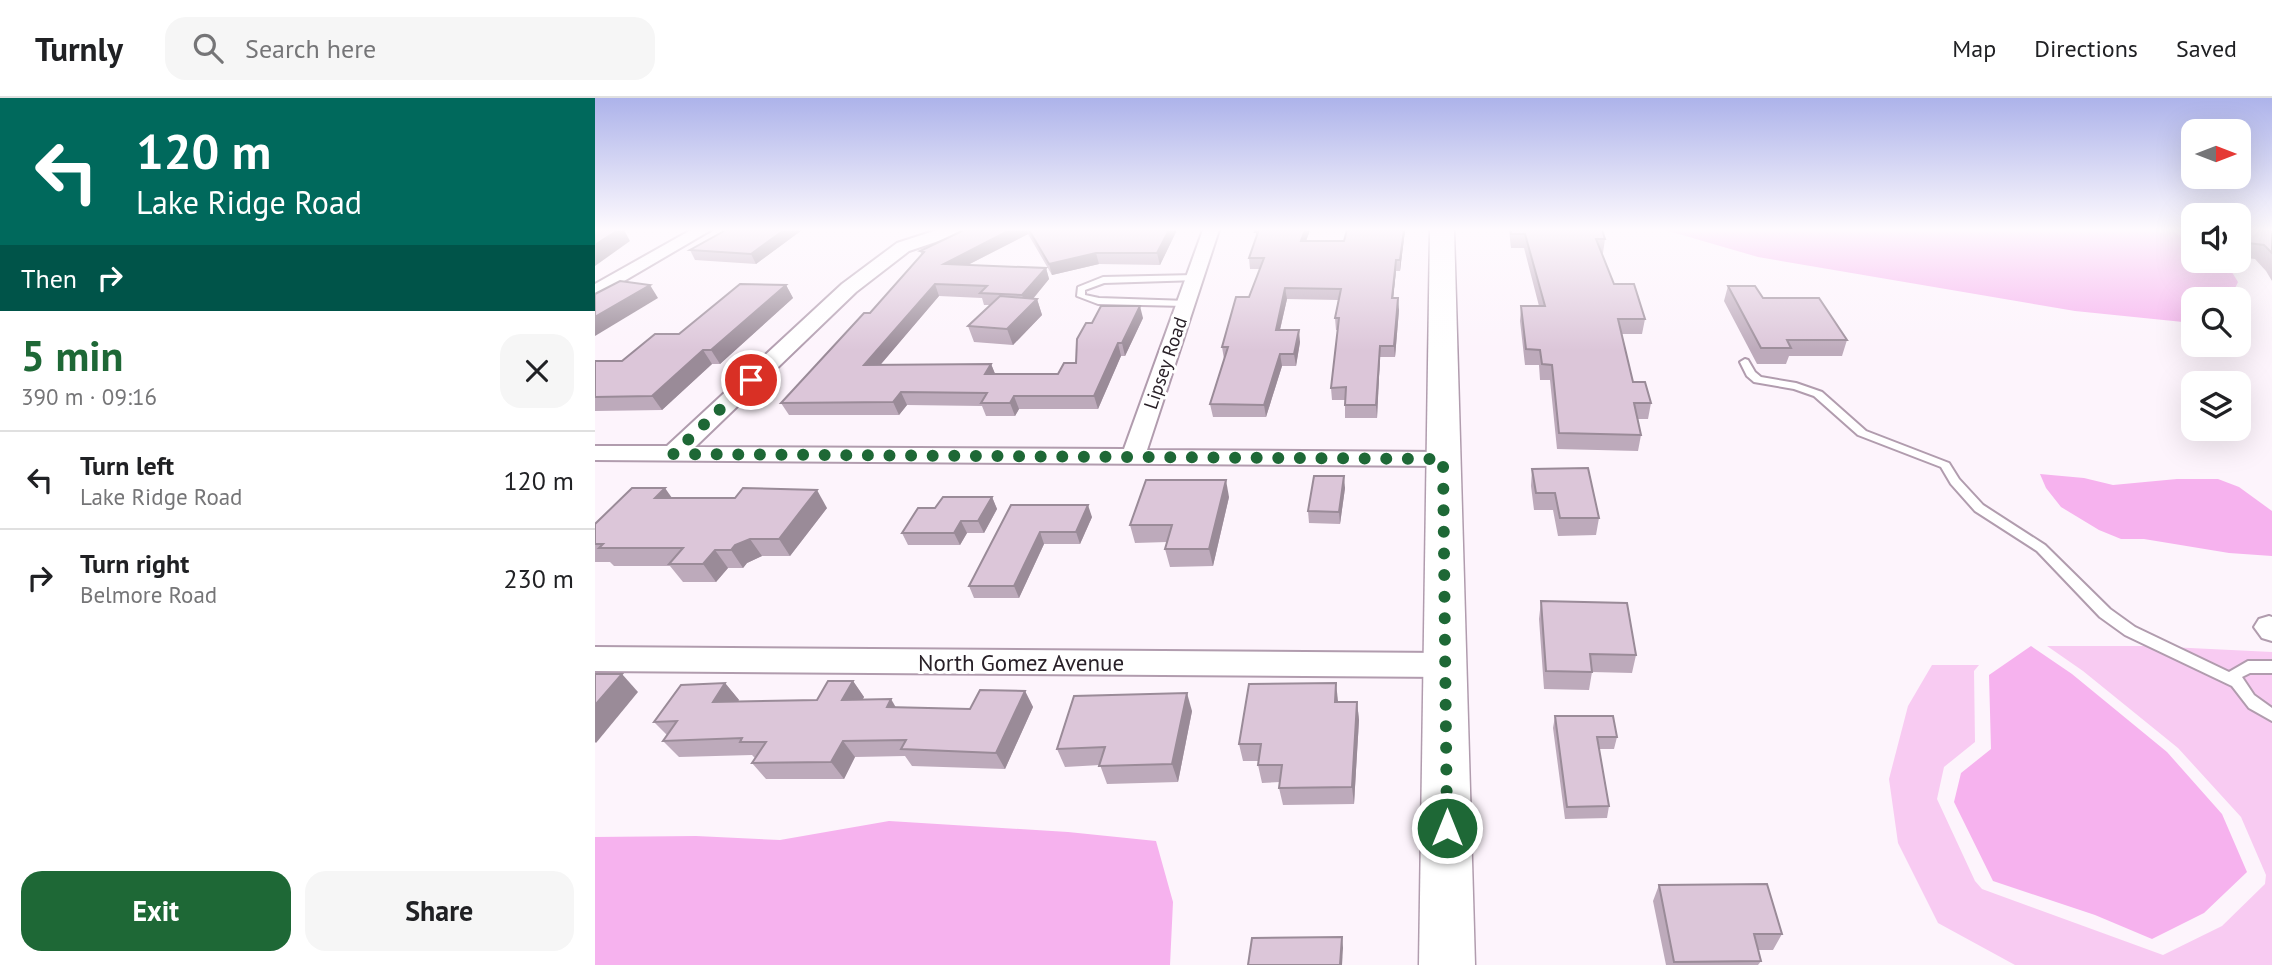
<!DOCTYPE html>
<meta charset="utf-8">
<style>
:root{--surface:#fff;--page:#f6f6f6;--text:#202124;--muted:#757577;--line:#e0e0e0;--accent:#1e6836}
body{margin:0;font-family:"PT Sans",sans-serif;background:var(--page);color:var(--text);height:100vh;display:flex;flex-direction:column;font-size:26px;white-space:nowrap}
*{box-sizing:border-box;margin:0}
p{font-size:23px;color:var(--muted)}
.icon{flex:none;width:38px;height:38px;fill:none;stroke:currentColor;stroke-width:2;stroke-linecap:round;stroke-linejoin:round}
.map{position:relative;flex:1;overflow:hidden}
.side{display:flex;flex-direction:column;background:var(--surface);width:595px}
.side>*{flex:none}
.guide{background:#00695c;color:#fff;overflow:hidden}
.needle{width:46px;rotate:90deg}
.buttons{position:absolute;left:1586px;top:21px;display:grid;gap:14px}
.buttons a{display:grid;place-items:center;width:70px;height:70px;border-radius:14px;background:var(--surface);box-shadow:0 7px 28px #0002;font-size:35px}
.pin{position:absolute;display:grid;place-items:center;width:60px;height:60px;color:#fff;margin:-30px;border:4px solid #fff;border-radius:50%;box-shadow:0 2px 7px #0007}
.me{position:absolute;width:77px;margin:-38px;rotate:0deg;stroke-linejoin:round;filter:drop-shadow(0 0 5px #0008)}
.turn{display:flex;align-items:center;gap:24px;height:147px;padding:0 21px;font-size:32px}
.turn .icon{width:91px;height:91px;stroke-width:2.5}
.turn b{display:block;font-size:49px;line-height:60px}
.then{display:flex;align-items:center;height:66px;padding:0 21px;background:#0003;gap:14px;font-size:26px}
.round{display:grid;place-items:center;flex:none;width:74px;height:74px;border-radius:21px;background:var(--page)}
.head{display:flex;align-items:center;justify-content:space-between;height:119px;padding:0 21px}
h1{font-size:42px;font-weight:600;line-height:52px;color:var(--accent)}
.primary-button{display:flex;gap:14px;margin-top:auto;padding:14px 21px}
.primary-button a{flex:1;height:80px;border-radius:21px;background:var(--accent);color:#fff;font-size:28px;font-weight:600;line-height:80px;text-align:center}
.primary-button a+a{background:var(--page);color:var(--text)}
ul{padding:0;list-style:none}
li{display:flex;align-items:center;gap:21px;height:98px;padding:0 21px;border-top:2px solid var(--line)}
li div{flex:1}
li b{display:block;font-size:26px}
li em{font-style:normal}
header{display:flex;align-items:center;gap:42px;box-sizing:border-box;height:98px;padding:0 35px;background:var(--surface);border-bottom:2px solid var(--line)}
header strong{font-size:33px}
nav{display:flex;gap:38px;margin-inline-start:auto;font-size:24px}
.search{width:490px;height:63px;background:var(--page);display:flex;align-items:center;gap:18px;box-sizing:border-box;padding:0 24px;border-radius:21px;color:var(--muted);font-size:26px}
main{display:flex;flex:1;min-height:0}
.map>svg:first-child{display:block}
.green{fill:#f8cbf2}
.water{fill:#f6b2ee}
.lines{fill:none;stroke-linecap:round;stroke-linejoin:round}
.lane-casing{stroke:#b19cae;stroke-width:4}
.street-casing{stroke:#b19cae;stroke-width:4}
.secondary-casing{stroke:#b19cae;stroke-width:3}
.lane{fill:#fff;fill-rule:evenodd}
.street{fill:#fff;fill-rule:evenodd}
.secondary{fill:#fff;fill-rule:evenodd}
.wall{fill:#bdaabb}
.shaded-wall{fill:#9a8b98}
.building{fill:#dcc6d9;stroke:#9a8b98;stroke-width:2}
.route{stroke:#1e6836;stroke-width:12;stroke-dasharray:0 21.6}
.labels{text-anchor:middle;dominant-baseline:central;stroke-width:6;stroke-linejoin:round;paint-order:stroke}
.far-street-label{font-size:19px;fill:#282027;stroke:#fff}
.street-label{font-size:23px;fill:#282027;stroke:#fff}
</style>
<header>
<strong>Turnly</strong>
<div class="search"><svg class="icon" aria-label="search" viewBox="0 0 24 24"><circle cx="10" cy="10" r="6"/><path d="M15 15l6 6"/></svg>Search here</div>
<nav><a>Map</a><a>Directions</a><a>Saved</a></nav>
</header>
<main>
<section class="side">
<div class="guide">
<div class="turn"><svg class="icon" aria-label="left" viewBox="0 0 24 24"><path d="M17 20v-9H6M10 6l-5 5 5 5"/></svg><div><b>120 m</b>Lake Ridge Road</div></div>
<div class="then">Then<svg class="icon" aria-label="right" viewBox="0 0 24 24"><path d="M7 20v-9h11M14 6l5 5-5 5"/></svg></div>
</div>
<div class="head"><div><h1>5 min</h1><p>390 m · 09:16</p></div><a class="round"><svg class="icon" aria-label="close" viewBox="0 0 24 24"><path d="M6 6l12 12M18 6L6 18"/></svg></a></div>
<ul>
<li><svg class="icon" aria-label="left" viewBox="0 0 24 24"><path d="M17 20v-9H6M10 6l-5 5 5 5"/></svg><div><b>Turn left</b><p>Lake Ridge Road</p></div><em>120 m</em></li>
<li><svg class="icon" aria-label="right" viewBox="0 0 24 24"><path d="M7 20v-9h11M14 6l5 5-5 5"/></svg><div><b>Turn right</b><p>Belmore Road</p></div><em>230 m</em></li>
</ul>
<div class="primary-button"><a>Exit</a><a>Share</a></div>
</section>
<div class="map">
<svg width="1677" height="867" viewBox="0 0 1677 867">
<rect width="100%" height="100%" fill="#fdf4fc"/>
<!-- green -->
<polygon class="green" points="1452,548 1554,548 1677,554 1677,867 1420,867 1343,825 1303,745 1294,681 1313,608 1337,567 1384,567 1379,573 1380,644 1349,669 1342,701 1380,783 1387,791 1568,857 1627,828 1670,786 1671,777 1646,719 1583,650 1488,573"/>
<!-- water -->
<g class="water">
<polygon points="1070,132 1598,132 1598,163 1630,163 1643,184 1635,201 1598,201 1598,225 1480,213 1163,159"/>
<polygon points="1445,376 1489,380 1518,387 1582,381 1623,381 1644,389 1677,413 1677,458 1634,455 1549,441 1526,441 1504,432 1466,409 1451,390"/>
<polygon points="1436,548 1477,576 1572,654 1627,716 1652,774 1609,815 1557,841 1500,817 1398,783 1359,704 1366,675 1396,651 1394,577"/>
<polygon points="294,723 473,734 561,743 578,804 575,867 0,867 0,739 101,738 185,742"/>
</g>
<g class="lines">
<!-- lane casing -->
<g class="lane-casing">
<g id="lane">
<polygon points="600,177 603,178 603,182 509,185 490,192 490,197 504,200 593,203 594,205 590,208 503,206 482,198 483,189 508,179"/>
<polygon points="1150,261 1153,262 1160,274 1166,279 1201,285 1227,294 1271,333 1354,365 1364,381 1388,407 1450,447 1515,511 1540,529 1634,574 1653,563 1677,563 1677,575 1655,575 1647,579 1659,597 1677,610 1677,623 1654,610 1637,588 1530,537 1505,519 1442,453 1380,413 1356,386 1346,369 1263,337 1219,298 1199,291 1159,284 1152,278 1145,264"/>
</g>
</g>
<!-- street casing -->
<g class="street-casing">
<g id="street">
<polygon points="96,132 116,132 0,200 0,186"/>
<polygon points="342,132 366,132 364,136 314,153 261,194 100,349 529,351 608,132 624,132 552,352 847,354 855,356 859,361 855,366 847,368 0,362 0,348 72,348 247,186 302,145"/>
<polygon points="1674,518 1677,519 1677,543 1667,540 1659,529 1664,521"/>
<polygon points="0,549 851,555 862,559 866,567 862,575 851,579 0,573"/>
</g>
</g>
<!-- secondary casing -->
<g class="secondary-casing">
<polygon id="secondary" points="835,132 859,132 880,867 824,867"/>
</g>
<!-- lane -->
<use href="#lane" class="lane"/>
<!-- street -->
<use href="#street" class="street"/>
<!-- secondary -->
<use href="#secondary" class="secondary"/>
</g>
<!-- wall -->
<g class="wall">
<polygon points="131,132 207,132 161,166 100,162 95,152"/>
<polygon points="369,132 581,132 581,134 565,167 504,166 457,177 433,136 373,167 451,170 454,181 438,201 442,201 447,217 418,247 379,244 373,228 395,207 389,207 387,200 344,198 286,266 396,266 400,276 463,276 481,265 497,225 548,220 530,258 526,258 503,311 424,311 420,318 391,318 387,308 312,307 304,317 194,317 186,305 275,215 327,157 325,153"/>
<polygon points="661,132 715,132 711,143 749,143 810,132 805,173 801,173 798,200 804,212 800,259 785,259 782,320 750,320 750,302 737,302 736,290 743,232 741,232 740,220 743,202 692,201 685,232 705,244 701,268 687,268 671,319 618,319 615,306 629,261 627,249 654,199 665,171 655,171 654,160 661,140"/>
<polygon points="914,132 1007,132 1010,141 1008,155 1007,155 1019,186 1050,221 1047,236 1027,236 1038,284 1056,305 1053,321 1042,321 1046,337 1043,353 962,351 955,282 945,282 944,267 930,267 925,223 926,208 944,208 929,150 916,150"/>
<polygon points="1643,132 1677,132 1677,183 1671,173 1660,161 1644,159"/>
<polygon points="191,187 198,200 125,266 117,266 67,312 0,313 0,263 27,263"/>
<polygon points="1133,188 1168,200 1252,242 1247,258 1194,258 1191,266 1162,266 1129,203"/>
<polygon points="937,371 1004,420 1001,437 963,438 958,412 939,412 936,388"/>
<polygon points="750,390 745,426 714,425 713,413"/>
<polygon points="397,399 402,411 389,435 372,435 365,447 313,447 307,435"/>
<polygon points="634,399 618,468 575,469 570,451 572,444 540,445 535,427"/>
<polygon points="77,400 232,410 195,458 167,458 152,465 148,470 133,470 121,484 88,484 75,468 19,468 15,464 0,464 0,426"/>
<polygon points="416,407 497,419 485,446 449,446 424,500 379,500 374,488"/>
<polygon points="946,503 1041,557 1037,575 997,574 994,592 949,591 944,521"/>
<polygon points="258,583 269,599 267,602 301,609 375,611 430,593 438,609 410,671 317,668 310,658 260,659 249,681 171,681 157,665 160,660 157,657 84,659 68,643 72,637 59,624 130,585 144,602 143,603 222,602"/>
<polygon points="743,604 762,604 764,622 759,706 688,707 684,690 685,684 667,685 663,667 664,663 648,663 644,646"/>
<polygon points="597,613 583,684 512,686 505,667 470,669 462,651"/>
<polygon points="960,618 1022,639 1019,651 1004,651 1014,708 1012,720 970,721 958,630"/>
<polygon points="1064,787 1187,836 1178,852 1163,852 1166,863 1163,867 1071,867 1058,803"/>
</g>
<!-- shaded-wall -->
<g class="shaded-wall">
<polygon points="23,132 29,132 35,143 0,168 0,147"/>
<polygon points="189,132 207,132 161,166 156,156"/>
<polygon points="415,132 432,132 433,136 353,177 349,166"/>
<polygon points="574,132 581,132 581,134 565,167 562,155"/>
<polygon points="710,132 715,132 707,154 706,143"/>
<polygon points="809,132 810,132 805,173 805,162"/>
<polygon points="501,155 504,166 457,177 454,166"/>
<polygon points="801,162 801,173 797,212 797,200"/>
<polygon points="451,170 454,181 431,209 427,197"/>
<polygon points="340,186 344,198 275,279 269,267"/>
<polygon points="55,187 63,200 0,238 0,219"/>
<polygon points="191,187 198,200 125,266 116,252"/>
<polygon points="690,190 692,201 682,244 681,232"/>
<polygon points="803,200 804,212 800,259 799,248"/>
<polygon points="442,201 447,217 418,247 412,231"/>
<polygon points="545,208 548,220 530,258 527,245"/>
<polygon points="704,232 705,244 701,268 699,256"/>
<polygon points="523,245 526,258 503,311 499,298"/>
<polygon points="785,248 785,259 782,320 781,307"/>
<polygon points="108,252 117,266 67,312 57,298"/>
<polygon points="685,256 687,268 671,319 669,307"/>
<polygon points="396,266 401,278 390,276"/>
<polygon points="306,294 312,307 304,317 298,304"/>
<polygon points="419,298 424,311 420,318 415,305"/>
<polygon points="749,378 750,390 745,426 744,414"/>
<polygon points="631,382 634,399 618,468 614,451"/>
<polygon points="70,390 82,407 60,400"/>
<polygon points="222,392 232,410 195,458 184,441"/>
<polygon points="397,399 402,411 389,435 383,423"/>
<polygon points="493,407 497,419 485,446 481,434"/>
<polygon points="366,423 372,435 365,447 359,435"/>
<polygon points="445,434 449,446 424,500 419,488"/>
<polygon points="155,441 167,458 152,465 148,470 136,452 140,447"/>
<polygon points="120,452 133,470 121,484 108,466"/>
<polygon points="27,576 43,594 1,645 0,644 0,607"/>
<polygon points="258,583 269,599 258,619 247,602"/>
<polygon points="130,585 144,602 132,620 118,604"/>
<polygon points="741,585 743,603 742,622 740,604"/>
<polygon points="430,593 438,609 410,671 401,655"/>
<polygon points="592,595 597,613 583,684 577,666"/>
<polygon points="296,601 306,618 292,609"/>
<polygon points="762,604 764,622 759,706 757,689"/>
<polygon points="248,643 260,659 249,681 236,664"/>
<polygon points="747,839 748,850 747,867 745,867"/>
</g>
<!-- building -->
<g class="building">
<polygon points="0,132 23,132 0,147"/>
<polygon points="131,132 189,132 156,156 95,152"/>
<polygon points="369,132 415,132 349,166 451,170 427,197 385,195 392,188 340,186 269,267 396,266 390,276 463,276 469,265 481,265 482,241 491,225 497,225 506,208 545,208 527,245 523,245 499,298 419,298 415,305 386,305 392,295 306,294 298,304 186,305 269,215 275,215 329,154 325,153"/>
<polygon points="434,132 574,132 562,155 501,155 454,166"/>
<polygon points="661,132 710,132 706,143 749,143 752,132 809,132 805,162 801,162 797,200 803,200 799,248 785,248 781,307 750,307 751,289 736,290 744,220 740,220 746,191 690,190 681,232 704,232 699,256 685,256 669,307 615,306 633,249 627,249 641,199 654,199 669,160 654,160 663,134 660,134"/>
<polygon points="916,132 1007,132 1010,141 1001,141 1019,186 1039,186 1050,221 1023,221 1038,284 1050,284 1056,305 1039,305 1046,337 964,335 957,267 947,266 945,252 931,251 926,208 950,208 930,136 916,136"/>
<polygon points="1646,132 1677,132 1677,155 1669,147 1653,145"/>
<polygon points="25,183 55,187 0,219 0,196"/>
<polygon points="145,186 191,187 116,252 108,252 57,298 0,299 0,263 27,263 60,236 84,236"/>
<polygon points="1133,188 1160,188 1168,200 1224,200 1252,242 1192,242 1196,250 1166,250"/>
<polygon points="405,198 442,201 412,231 373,228"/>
<polygon points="993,370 1004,420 965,420 960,395 941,395 937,371"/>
<polygon points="719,378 749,378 744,414 713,413"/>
<polygon points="551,382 631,382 614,451 570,451 577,427 535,427"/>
<polygon points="37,390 70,390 60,400 140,400 148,390 222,392 184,441 155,441 140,447 136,452 120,452 108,466 74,466 88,450 4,450 8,446 0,446 0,426"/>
<polygon points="348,399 397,399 383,423 366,423 359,435 307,435 323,410 340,410"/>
<polygon points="416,407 493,407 481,434 445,434 419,488 374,488"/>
<polygon points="946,503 1032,505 1041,557 995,556 997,574 951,573"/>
<polygon points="0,576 27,576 0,607"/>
<polygon points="233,583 258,583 247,602 296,601 292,609 375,611 385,592 430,593 401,655 306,651 311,642 248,643 236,664 157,665 171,644 145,644 147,640 68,643 82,623 59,624 86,587 130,585 118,604 222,602"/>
<polygon points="741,585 740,604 762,604 757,689 684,690 687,667 663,667 666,646 644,646 654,586"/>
<polygon points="592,595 577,666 504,668 510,649 462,651 479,598"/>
<polygon points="960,618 1018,618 1022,639 1002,639 1014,708 972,709"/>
<polygon points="1172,786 1187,836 1159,836 1166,863 1079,864 1064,787"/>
<polygon points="747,839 745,867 653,867 657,840"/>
</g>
<!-- sky -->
<linearGradient id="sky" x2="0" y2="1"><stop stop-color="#adb3ea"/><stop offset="0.52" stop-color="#fefafe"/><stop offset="1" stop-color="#fefafe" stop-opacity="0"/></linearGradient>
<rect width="1677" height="253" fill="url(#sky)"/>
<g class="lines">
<!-- route -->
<polyline class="route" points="156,282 78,356 848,361 852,730"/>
</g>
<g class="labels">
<!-- far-street labels -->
<g class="far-street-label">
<text transform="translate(570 265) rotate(-71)">Lipsey Road</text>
</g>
<!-- street labels -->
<g class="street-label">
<text x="426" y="564">North Gomez Avenue</text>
</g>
</g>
</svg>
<div class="buttons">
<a><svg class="needle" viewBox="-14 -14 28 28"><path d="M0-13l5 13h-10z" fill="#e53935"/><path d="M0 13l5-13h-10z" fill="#757577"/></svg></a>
<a><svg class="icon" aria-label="sound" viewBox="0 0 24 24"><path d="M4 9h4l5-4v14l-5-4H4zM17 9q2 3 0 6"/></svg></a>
<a><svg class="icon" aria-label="search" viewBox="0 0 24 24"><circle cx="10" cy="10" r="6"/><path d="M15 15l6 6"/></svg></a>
<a><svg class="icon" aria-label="layers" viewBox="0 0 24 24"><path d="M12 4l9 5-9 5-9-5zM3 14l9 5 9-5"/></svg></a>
</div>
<div class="pin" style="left:156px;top:282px;background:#d93025"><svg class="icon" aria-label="arrive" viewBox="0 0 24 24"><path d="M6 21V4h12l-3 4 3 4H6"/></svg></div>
<svg class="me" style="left:852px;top:730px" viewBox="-20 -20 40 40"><circle r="17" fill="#1e6836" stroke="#fff" stroke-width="3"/><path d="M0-11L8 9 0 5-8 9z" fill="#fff"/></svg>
</div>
</main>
